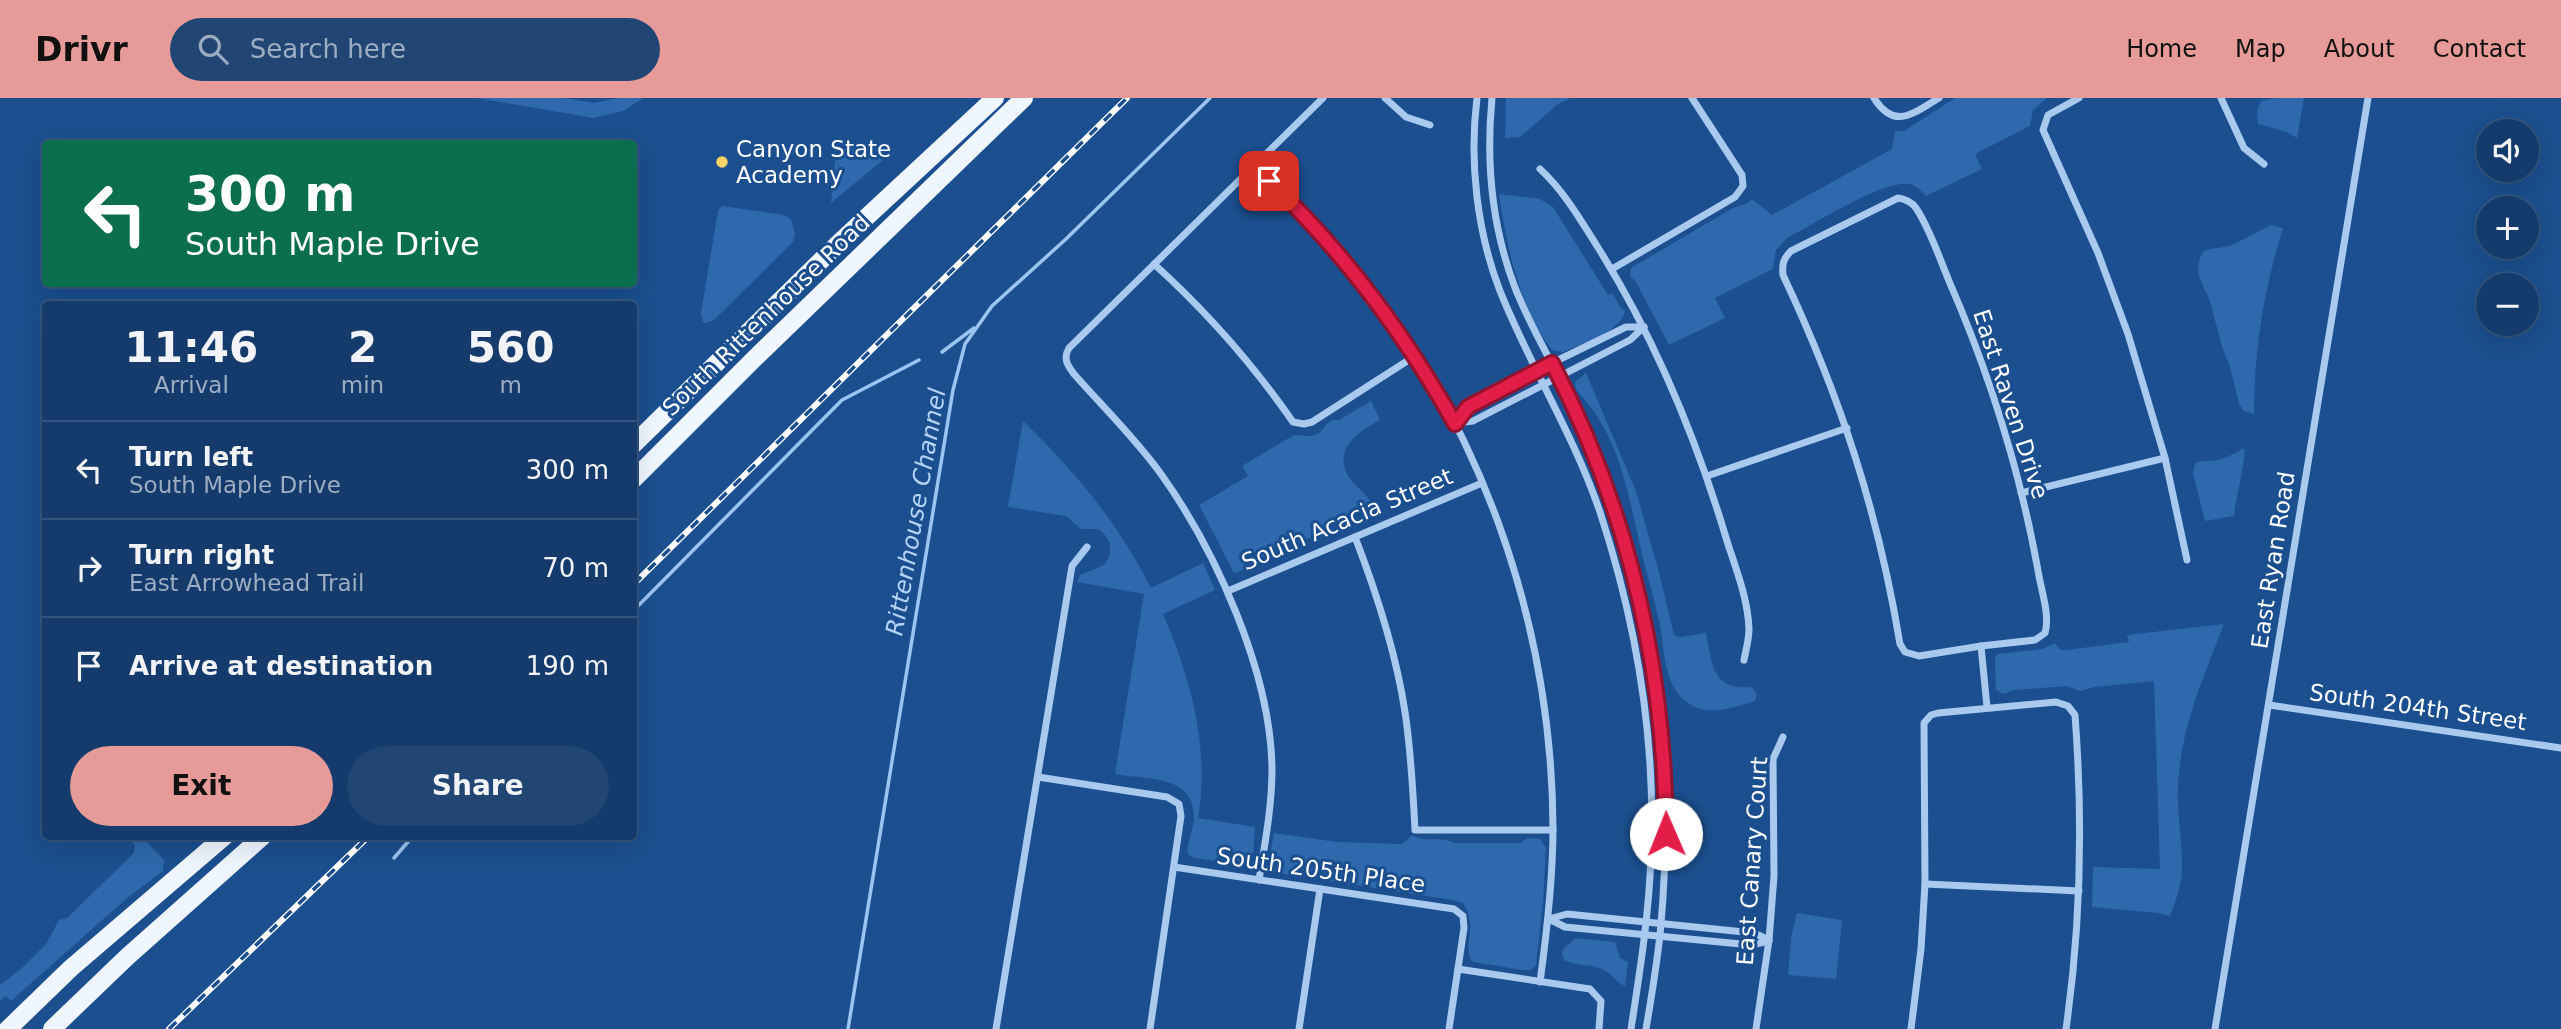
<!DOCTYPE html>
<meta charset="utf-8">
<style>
:root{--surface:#143b6b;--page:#214673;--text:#f1f3f6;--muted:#9dadc1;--line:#33557e;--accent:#e69b98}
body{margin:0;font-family:"DejaVu Sans",sans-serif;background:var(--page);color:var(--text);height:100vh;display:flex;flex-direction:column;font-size:26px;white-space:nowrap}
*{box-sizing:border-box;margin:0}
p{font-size:23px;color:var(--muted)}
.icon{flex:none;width:38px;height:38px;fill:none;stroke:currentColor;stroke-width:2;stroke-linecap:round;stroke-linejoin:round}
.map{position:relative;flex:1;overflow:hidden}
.drawer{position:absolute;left:42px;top:203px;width:595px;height:539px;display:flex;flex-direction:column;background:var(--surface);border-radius:7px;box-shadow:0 7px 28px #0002,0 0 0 2px var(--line)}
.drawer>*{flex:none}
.banner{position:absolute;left:42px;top:42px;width:595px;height:147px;border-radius:7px;box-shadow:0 7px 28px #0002,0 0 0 2px var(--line);background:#0b6e4f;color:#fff;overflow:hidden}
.fabs{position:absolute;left:2476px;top:21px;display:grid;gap:14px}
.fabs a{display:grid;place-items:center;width:63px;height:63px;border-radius:50%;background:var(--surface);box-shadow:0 7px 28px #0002,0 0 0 2px var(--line);font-size:35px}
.pin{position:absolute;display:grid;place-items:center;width:60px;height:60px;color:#fff;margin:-30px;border-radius:14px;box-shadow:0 4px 10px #0006}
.me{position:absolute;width:77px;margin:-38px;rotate:359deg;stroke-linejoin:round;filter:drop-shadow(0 0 5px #0008)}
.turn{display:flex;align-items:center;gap:24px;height:147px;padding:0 28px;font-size:32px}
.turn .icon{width:91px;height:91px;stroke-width:2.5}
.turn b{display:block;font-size:49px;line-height:60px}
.eta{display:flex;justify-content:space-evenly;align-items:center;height:119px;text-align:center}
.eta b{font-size:42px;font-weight:600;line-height:49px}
.cta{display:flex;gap:14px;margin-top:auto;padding:14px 28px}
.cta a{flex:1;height:80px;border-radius:42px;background:var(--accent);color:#111;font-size:28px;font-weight:600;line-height:80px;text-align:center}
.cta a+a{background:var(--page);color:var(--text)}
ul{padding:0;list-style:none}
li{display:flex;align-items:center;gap:21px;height:98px;padding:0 28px;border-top:2px solid var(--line)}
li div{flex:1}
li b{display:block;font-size:26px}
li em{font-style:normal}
header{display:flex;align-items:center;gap:42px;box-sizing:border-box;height:98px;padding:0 35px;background:var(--accent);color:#111}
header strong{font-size:33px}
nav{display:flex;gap:38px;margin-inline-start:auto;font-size:24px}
.search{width:490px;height:63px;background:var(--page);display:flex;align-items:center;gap:18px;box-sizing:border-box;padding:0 24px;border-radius:38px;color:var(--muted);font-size:26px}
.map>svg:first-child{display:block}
.green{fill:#2e69ad}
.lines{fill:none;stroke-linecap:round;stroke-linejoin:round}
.stream{stroke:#9cc4f0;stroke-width:3.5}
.minor{stroke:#a9c9ee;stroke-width:7}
.primary{stroke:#f0f6ff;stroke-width:18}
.rail-casing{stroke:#fff;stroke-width:6}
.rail{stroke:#1b4f8f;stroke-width:3.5;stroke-dasharray:10;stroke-linecap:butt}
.route-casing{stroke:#92132f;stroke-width:18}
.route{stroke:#e11d48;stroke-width:12}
.poi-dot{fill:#ffd166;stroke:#1b4f8f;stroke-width:2.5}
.labels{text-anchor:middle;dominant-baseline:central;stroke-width:6;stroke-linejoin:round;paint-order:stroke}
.poi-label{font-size:23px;fill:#fff;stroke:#1b4f8f;text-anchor:start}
.street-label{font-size:23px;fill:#fff;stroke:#1b4f8f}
.water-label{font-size:24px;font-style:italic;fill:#b5d3f5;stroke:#1b4f8f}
</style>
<header>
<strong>Drivr</strong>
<div class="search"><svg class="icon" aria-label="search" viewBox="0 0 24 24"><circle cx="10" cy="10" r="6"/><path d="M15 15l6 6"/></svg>Search here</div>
<nav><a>Home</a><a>Map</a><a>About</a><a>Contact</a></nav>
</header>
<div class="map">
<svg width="2561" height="931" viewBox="0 0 2561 931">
<rect width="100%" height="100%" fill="#1b4f8f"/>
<!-- green -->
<g class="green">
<polygon points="477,0 564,0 594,5 618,0 643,0 623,13 593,20"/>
<polygon points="1506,0 1571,0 1558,6 1520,39 1505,40"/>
<path d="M1955,0H2047L2033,12L2030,28L1975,56L1982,71L1926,98C1920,92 1916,87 1908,86C1881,83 1813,127 1787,140L1776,152L1773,171L1715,200L1725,220L1669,247L1636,184L1630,178L1631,170L1733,110L1746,106L1752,101L1772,117L1892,51L1895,33H1904Z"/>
<polygon points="2275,0 2304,0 2297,40 2287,34 2258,26 2257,12 2261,3"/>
<polygon points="837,43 887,53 889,57 831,105"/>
<path d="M1499,96L1540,101L1553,109L1608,197L1612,195L1621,210L1625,212C1624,232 1580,247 1563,254L1552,252C1519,209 1507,149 1499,96Z"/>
<polygon points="722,108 784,117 791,121 795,136 793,144 714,222 706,225 703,224 701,215 718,113"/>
<path d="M2271,127L2283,130C2264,191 2254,252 2254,316L2244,313L2239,306L2230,269L2222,249L2210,203L2199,179L2198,170L2200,159L2205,152L2230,148Z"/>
<path d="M1586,275L1636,393L1660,478L1674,537L1680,539L1706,535C1712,566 1712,593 1752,589L1757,596L1755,603C1733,609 1709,620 1688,605C1663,588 1665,553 1660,527C1654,499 1645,471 1639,443C1627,389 1617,333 1576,292L1575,284Z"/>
<path d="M1371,303L1380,322C1357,334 1330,353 1351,382C1357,389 1364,395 1370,402L1369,408L1314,432V438L1257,462L1250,470L1234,475L1199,407L1248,378L1242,368L1294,337L1311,338L1319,335L1331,322H1339Z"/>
<path d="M1023,323C1075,373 1118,425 1151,490L1203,465L1215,492L1163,516C1191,581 1210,650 1198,720L1255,729L1253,759L1246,767L1194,760L1188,756C1186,745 1194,731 1194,718C1194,676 1145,682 1115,676L1144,496L1077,484L1080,477L1104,467L1110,457V446L1105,437L1098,431H1081L1066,418L1008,409Z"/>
<path d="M2244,350C2247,358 2235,404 2234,418L2205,423L2193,375L2195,366C2201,362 2204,363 2211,363C2224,362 2233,356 2244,350Z"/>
<path d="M2224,526C2205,576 2184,622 2179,675C2175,706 2182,736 2182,766C2183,784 2176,802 2170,818L2158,815L2092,809L2093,769L2160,771L2154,583L2095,589L2080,593L2067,588L2014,592L2003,596L1996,592L1995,559L1998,556L2042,551L2055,545L2060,552H2067L2129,544L2127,537Z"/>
<path d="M1274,735L1337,744L1402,746L1412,737C1427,746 1441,737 1454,745H1520L1527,740L1540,741L1546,750L1543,804L1536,867L1531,872H1523L1473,864C1460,848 1480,831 1463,805L1453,802L1277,775L1273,773L1269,763Z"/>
<polygon points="127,739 142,739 164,762 163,773 127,800 11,903 6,898 0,903 0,887 21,871 46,846 59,822 67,820 134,755 135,747"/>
<polygon points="1797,815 1842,822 1836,881 1788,877 1791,839"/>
<path d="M1575,840L1615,844L1620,860L1628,864L1625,888C1616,885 1612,875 1602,871C1590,866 1576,868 1564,862C1558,848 1570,848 1575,840Z"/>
</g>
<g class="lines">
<!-- stream -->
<g class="stream">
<polyline points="942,254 974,230"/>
<polyline points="634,512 842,302 919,262"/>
<polyline points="394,760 413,738"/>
<polyline points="848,931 953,292 965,246 992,208 1066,141 1210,0"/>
</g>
<!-- minor -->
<g class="minor">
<polyline points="1385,0 1406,19 1430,27"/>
<path d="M1477,0C1469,63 1477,134 1500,193C1530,268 1574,337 1600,414C1636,524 1656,642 1651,758C1649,816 1640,873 1631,931"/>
<path d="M1492,0C1486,63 1492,128 1514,187C1526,219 1543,248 1558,278C1575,314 1593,351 1607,389C1656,530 1674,678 1661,826C1658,861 1652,896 1646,931"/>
<path d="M1874,0C1895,33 1913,15 1939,0"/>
<polyline points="2079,0 2048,17 2043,32 2098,155 2128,236 2165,360 2187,462"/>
<polyline points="2221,0 2244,50 2264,66"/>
<path d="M1253,69C1284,98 1315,127 1343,159C1479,315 1552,524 1553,730C1553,782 1547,833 1540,884"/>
<path d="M1540,71C1563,92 1580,121 1597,148C1655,240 1696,339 1727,443C1736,471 1748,501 1749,531C1749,541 1746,552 1744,562"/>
<path d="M1898,100C1905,101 1911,103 1916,110C1930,131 1939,159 1949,183C1990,277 2021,376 2039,478C2042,495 2050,518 2045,535L2035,542L1981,548L1919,558L1905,554L1900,546C1878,413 1840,298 1783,177C1782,166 1783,161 1791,153Z"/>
<path d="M1154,166C1207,214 1252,265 1293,324L1304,326L1312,324L1415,258"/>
<polyline points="1612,171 1735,99 1743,88 1742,77 1692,0"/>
<polyline points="1455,325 1468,309 1552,265 1626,229 1644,229"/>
<polyline points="1456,325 1473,323 1630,242 1644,229"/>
<polyline points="1707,378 1847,330"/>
<polyline points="2021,395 2165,360"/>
<path d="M1355,439C1377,496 1396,554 1405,614C1411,653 1413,692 1415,732H1553"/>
<polyline points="1228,493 1482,385"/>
<polyline points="1981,548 1987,609"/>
<polyline points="2269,607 2561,650"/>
<polyline points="1038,679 1167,699 1179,706 1181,718 1150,931"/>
<polyline points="1174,769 1454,811 1463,818 1464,830 1449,931"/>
<path d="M1259,782C1265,745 1272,708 1272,671C1271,575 1216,453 1161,376C1135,340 1103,309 1074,276C1067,267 1063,260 1069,250L1323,0"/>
<polyline points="1925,786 2079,793"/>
<polyline points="1549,821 1567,816 1754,835 1769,842"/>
<polyline points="1549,821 1565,829 1751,847 1769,843"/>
<polyline points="1458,871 1590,891 1601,903 1599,931"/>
<polyline points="996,931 1072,468 1087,449"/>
<polyline points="1299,931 1320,791"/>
<polyline points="1756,931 1769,842 1774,778 1773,661 1783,639"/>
<path d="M1911,931L1921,851L1925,786L1924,625L1931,617L1938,615L2056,604L2068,608L2075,617C2083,722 2081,827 2066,931"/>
<polyline points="2215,931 2368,0"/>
</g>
<!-- primary -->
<g class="primary">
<polyline points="634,346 843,141 995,0"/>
<polyline points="634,381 755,260 1024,0"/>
<polyline points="8,931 71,870 225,738"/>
<polyline points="52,931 127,859 263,738"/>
</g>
<!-- rail casing -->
<g class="rail-casing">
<g id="rail">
<polyline points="634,486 1127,0"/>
<polyline points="169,931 369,738"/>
</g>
</g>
<!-- rail -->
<use href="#rail" class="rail"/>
</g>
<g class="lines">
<!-- route casing -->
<g class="route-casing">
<path id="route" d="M1269,83C1344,154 1404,235 1455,326L1468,309L1552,265C1629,413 1665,570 1666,736"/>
</g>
<!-- route -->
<use href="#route" class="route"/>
</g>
<!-- markers -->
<circle class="poi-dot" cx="722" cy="64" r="7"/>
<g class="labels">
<!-- poi labels -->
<g class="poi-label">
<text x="736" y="51">Canyon State<tspan x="736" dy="26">Academy</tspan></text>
</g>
<!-- street labels -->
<g class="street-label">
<text transform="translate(766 217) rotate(-44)">South Rittenhouse Road</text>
<text transform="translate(2011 306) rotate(72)">East Raven Drive</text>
<text transform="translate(1347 421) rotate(-23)">South Acacia Street</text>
<text transform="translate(2273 462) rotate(-81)">East Ryan Road</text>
<text transform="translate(2418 609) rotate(8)">South 204th Street</text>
<text transform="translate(1752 763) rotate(-86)">East Canary Court</text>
<text transform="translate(1321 772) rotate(8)">South 205th Place</text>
</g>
<!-- water labels -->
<g class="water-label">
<text transform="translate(916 414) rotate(-80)">Rittenhouse Channel</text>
</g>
</g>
</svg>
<div class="fabs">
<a><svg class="icon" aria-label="sound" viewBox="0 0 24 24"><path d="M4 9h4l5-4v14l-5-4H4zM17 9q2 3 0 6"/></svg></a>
<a>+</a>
<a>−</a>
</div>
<div class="pin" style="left:1269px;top:83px;background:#d93025"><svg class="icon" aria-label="arrive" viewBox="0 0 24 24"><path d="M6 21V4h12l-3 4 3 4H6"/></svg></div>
<svg class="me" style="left:1666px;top:736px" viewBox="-20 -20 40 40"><circle r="19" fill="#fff"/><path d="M0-13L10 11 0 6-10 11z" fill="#e11d48"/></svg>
<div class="banner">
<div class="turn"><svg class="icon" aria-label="left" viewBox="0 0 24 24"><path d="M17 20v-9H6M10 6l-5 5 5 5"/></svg><div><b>300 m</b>South Maple Drive</div></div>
</div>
<section class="drawer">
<div class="eta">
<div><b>11:46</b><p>Arrival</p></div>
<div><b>2</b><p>min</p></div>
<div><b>560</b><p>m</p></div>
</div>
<ul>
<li><svg class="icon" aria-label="left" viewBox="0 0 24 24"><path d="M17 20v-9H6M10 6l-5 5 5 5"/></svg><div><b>Turn left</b><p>South Maple Drive</p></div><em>300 m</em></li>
<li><svg class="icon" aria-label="right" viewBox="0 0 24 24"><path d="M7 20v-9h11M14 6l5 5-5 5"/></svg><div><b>Turn right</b><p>East Arrowhead Trail</p></div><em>70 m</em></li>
<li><svg class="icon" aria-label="arrive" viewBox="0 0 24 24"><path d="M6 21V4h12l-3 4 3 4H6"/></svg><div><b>Arrive at destination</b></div><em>190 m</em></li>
</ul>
<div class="cta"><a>Exit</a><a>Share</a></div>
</section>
</div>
